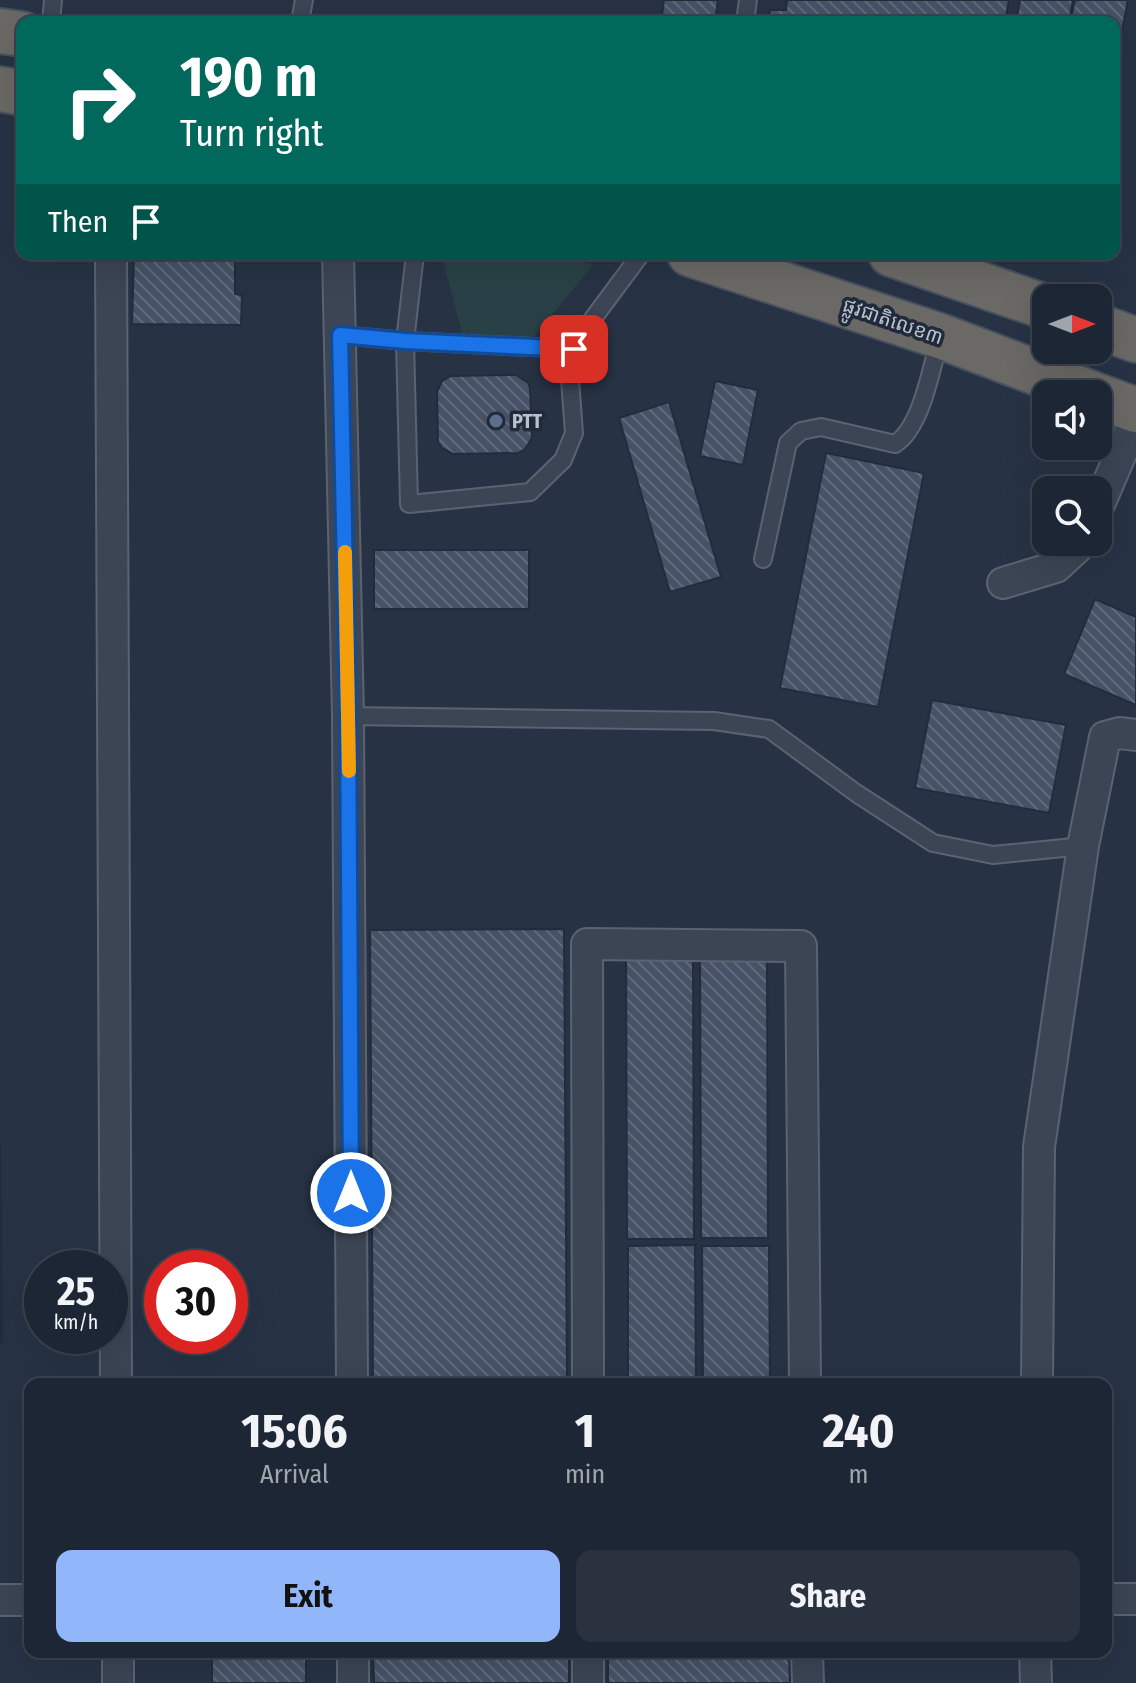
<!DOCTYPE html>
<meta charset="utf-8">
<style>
:root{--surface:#1d2634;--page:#2a3240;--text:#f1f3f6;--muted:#a0a5ac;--line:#3b434f;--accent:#92b6fa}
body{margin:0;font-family:"Fira Sans Condensed","Noto Sans Khmer",sans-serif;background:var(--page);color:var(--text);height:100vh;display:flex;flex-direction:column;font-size:30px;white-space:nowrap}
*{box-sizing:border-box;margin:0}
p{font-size:26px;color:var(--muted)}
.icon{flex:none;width:44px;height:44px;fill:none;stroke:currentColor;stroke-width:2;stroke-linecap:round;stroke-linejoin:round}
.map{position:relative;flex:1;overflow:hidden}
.drawer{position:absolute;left:24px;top:1378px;width:1088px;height:280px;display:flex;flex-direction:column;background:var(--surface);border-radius:16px;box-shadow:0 8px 32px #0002,0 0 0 2px var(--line)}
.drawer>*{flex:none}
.banner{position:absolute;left:16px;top:16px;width:1104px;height:244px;border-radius:16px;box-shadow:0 8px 32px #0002,0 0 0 2px var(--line);background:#00695c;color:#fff;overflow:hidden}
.needle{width:52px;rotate:90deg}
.tools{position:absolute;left:1032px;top:284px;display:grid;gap:16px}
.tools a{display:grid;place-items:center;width:80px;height:80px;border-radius:16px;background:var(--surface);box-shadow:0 8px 32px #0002,0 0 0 2px var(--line);font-size:40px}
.speed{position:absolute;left:24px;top:1250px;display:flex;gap:16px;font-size:40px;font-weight:700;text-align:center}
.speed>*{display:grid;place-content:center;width:104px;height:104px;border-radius:50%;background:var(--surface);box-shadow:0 8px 32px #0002,0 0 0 2px var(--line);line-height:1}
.speed small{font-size:20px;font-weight:400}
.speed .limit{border:12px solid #d22;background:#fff;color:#111}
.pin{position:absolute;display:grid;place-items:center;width:68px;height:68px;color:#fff;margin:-34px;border-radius:16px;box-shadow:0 4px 12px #0006}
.me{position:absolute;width:88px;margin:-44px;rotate:0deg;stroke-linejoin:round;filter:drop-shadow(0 0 6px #0008)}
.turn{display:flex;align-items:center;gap:28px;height:168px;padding:0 32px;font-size:36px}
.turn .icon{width:104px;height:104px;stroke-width:2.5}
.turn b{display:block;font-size:56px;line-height:68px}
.then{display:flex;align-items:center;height:76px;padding:0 32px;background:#0003;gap:16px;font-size:30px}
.eta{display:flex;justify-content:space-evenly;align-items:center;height:136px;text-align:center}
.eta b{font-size:48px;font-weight:700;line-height:56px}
.button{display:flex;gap:16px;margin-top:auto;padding:16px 32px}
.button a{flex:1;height:92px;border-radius:16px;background:var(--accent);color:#111;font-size:32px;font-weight:700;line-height:92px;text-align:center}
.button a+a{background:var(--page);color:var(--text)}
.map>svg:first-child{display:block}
.grass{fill:#294146}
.building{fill:url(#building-back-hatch);stroke:#222c3c;stroke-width:2}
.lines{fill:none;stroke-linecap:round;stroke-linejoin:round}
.service-casing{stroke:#5b6372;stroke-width:20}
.minor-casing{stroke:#5b6372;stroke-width:34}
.trunk-casing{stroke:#46505f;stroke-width:48}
.service{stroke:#3c4554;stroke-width:16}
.minor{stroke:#3c4554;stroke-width:30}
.trunk{stroke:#6a6966;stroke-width:44}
.route-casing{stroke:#114b97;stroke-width:20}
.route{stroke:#1a73e8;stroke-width:14}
.slow{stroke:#f59e0b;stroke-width:14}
.service-dot{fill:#5c6f8a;stroke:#202a3a;stroke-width:3}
.labels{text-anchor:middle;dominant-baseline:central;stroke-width:7;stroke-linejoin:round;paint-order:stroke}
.street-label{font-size:20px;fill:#bac1ce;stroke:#202a3a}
.poi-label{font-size:20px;font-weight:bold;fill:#bac1ce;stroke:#202a3a;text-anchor:start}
</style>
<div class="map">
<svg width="1136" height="1683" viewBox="0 0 1136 1683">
<defs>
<pattern id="building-back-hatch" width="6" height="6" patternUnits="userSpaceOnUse" patternTransform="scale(2)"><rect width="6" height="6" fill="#465367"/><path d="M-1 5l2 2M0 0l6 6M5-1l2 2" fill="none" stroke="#5f6a7c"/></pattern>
</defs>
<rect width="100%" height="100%" fill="#273345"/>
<!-- grass -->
<polygon class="grass" points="441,254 551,254 593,265 533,338 463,336"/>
<!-- building -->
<g class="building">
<polygon points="664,0 718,0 715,22 661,22"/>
<polygon points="787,0 1009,0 1005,22 769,22 770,10 786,10"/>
<polygon points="1020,0 1073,0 1069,22 1016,22"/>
<polygon points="1075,0 1128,0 1117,57 1114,57 1114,22 1070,22"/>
<polygon points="134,254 235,254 235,294 242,295 241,325 132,324"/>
<polygon points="516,375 528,383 530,388 532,438 525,449 518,453 453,454 442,448 438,442 437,392 442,381 451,376"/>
<polygon points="715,381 758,390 743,465 700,456"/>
<polygon points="669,402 721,577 670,592 619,418"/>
<polygon points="826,453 924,473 878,707 780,688"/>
<rect x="374" y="550" width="155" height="59"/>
<polygon points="1095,599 1136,617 1136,705 1064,674"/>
<polygon points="932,700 1066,725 1049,813 915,788"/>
<polygon points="564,929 567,1384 373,1384 370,930"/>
<polygon points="700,956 767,956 768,1238 701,1238"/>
<polygon points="626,957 693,957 694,1239 627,1239"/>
<polygon points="0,1140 2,1342 0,1342"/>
<polygon points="695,1245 696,1384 628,1384 628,1246"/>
<polygon points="702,1246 769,1246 770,1384 703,1384"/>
<rect x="212" y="1652" width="94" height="31"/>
<polygon points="373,1652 569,1652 569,1683 374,1683"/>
<polygon points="608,1652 789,1652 790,1683 608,1683"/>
</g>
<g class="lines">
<!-- service casing -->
<g class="service-casing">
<g id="service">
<polyline points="51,22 53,0"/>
<polyline points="300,22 304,0"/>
<polyline points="745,22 748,0"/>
<polyline points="415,254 405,341 409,504 530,492 563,460 574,433 569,366 574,349 589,324 641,254"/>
<polyline points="340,335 405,341 574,349"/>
<path d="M763,559L788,443L801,431L821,427L895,444C922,427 931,368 940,338"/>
<polyline points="348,716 714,721 769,729 856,793 933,843 993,855 1083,846"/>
</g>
</g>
<!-- minor casing -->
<g class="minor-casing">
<g id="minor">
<polyline points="111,254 116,1384"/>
<polyline points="338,254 348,716 352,1384"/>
<polyline points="1098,507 1136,418"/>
<polyline points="1003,583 1056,567 1083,542"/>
<polyline points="588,1384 587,944 801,946 805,1384"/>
<polyline points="1037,1384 1039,1147 1083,846 1105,737 1120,733 1136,735"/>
<polyline points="1106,1599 1136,1599"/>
<polyline points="0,1600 30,1600"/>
<polyline points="118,1652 118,1683"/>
<polyline points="588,1652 588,1683"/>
<polyline points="807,1652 808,1683"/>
<polyline points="1035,1652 1036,1683"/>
<polyline points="353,1683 353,1652"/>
</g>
</g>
<!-- trunk casing -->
<g class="trunk-casing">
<g id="trunk">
<polyline points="0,31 22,34"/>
<polyline points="0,89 22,93"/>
<polyline points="690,254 940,336 1093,394"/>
<polyline points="891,254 1046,307"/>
<polyline points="1098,326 1136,340"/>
<polyline points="1098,396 1136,410"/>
</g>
</g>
<!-- service -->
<use href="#service" class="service"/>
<!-- minor -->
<use href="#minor" class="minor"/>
<!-- trunk -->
<use href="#trunk" class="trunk"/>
</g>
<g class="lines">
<!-- route casing -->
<g class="route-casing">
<polyline id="route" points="351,1193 348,716 340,335 405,341 574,349"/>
</g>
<!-- route -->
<use href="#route" class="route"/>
<!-- slow -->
<polyline class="slow" points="345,552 349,771"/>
</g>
<!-- markers -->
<circle class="service-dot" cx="496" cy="421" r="8"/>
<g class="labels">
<!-- street labels -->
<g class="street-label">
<text transform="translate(893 321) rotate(19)">ផ្លូវជាតិលេខ៣</text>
</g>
<!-- poi labels -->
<g class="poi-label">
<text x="512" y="421">PTT</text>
</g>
</g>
</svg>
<div class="tools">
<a><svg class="needle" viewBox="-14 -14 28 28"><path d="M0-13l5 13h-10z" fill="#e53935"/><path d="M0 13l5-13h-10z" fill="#a0a5ac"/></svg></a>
<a><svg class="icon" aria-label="sound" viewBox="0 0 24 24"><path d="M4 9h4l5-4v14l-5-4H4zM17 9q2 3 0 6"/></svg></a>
<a><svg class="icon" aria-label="search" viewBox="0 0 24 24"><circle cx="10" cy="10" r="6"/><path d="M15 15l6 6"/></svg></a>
</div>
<div class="speed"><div>25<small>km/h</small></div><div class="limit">30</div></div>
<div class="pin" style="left:574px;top:349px;background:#d93025"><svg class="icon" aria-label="arrive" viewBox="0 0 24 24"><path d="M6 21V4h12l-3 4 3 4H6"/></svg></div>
<svg class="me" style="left:351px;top:1193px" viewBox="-20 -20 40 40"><circle r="17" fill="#1a73e8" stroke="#fff" stroke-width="3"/><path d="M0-11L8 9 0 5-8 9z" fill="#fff"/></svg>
<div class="banner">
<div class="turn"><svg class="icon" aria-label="right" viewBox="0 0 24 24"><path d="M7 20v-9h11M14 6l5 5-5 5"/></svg><div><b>190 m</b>Turn right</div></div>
<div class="then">Then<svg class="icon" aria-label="arrive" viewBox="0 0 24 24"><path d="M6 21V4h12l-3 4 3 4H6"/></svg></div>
</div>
<section class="drawer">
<div class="eta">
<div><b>15:06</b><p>Arrival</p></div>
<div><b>1</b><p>min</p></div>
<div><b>240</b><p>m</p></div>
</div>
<div class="button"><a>Exit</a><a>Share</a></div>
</section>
</div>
